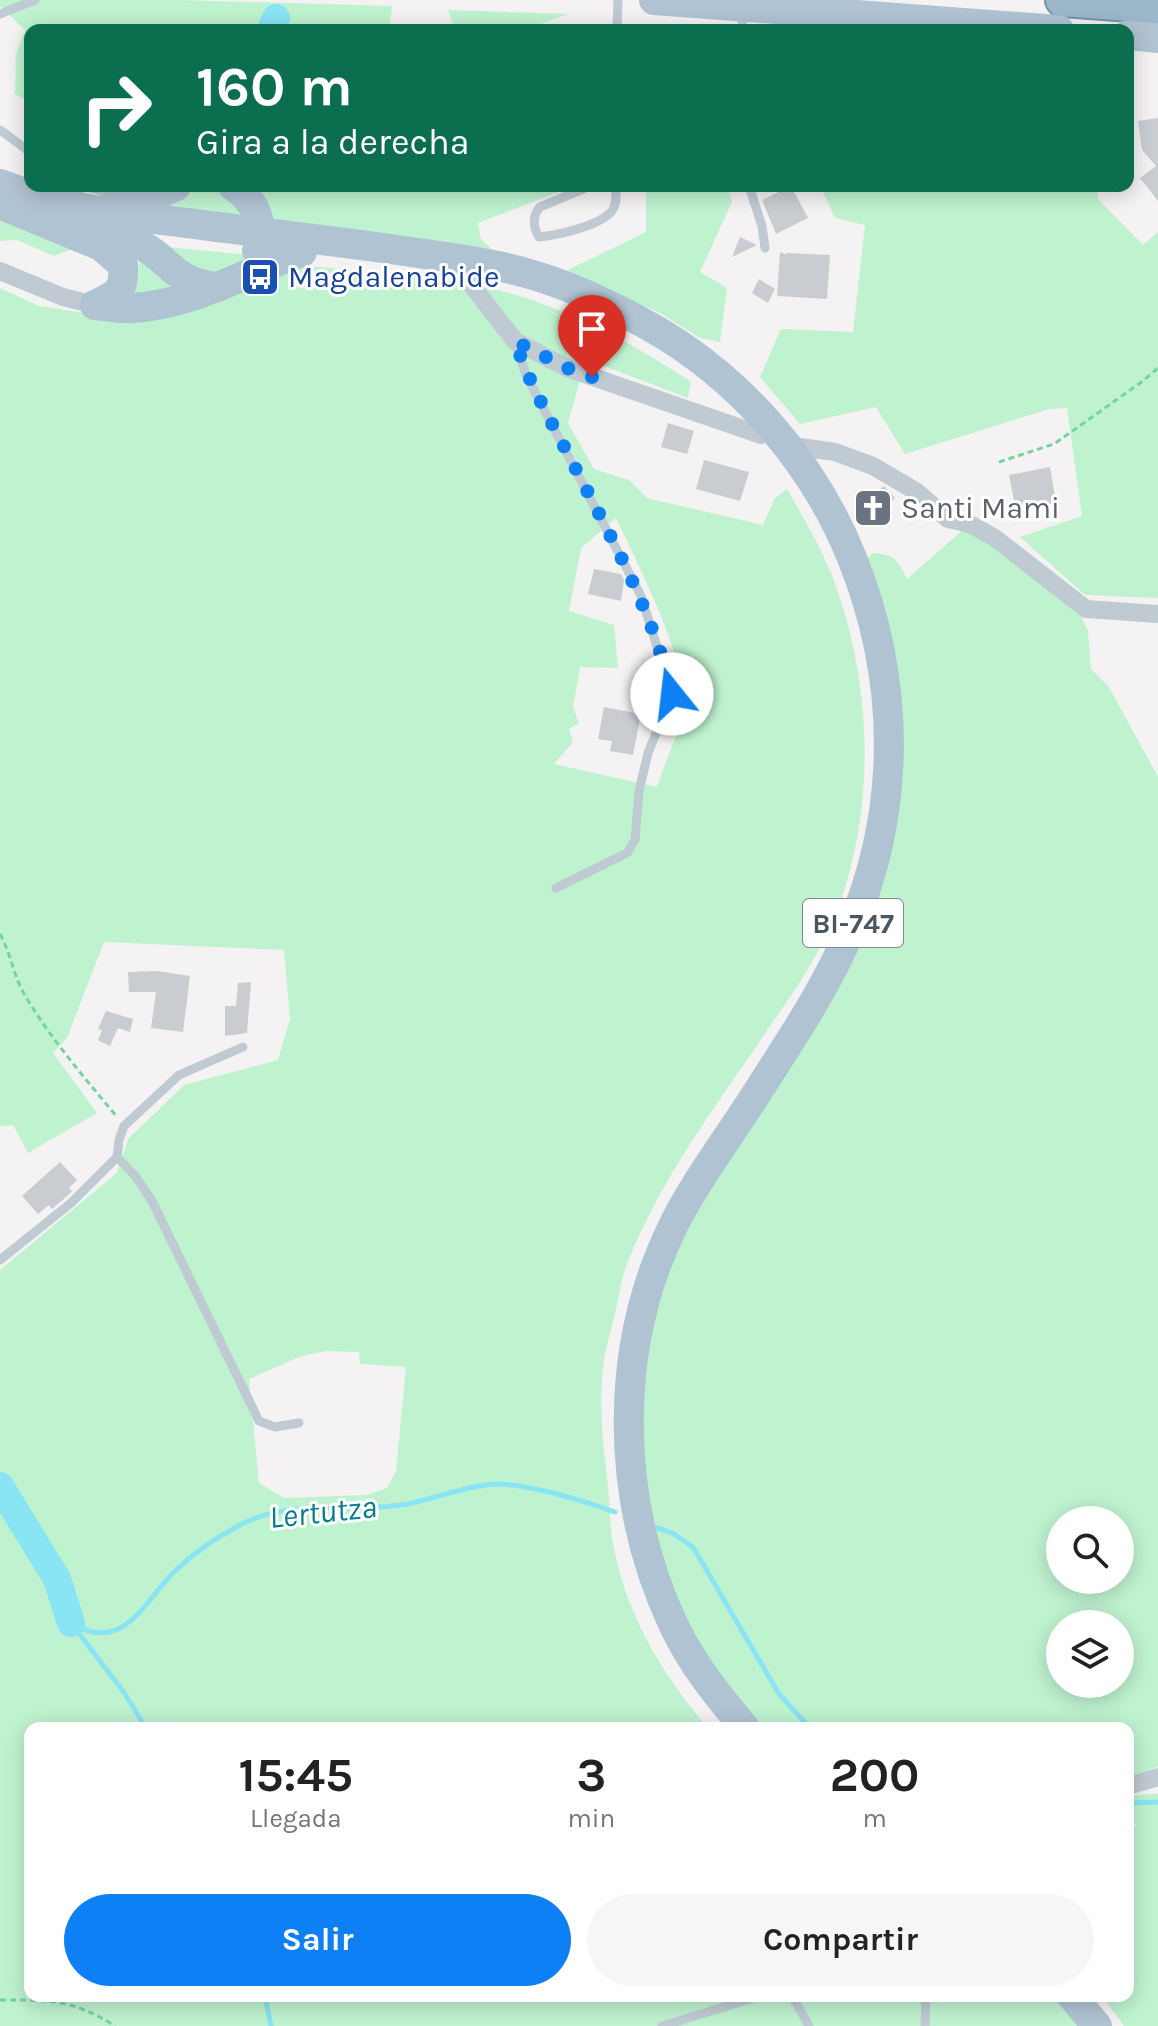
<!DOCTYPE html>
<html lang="es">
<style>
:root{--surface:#fff;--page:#f6f6f6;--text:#222;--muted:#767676;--accent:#0c80f4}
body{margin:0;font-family:Karla,sans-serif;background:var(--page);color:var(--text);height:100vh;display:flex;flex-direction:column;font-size:30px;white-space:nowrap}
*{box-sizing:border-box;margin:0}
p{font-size:26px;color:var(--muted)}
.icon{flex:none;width:44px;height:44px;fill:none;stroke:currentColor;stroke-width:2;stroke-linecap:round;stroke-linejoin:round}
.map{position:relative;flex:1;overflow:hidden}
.details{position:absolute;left:24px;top:1722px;width:1110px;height:280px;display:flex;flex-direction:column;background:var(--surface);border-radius:16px;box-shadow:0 4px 20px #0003}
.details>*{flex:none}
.guide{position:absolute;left:24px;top:24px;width:1110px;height:168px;border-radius:16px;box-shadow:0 4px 20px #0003;background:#0b6e4f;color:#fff;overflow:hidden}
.buttons{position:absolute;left:1046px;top:1506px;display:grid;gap:16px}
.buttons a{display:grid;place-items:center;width:88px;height:88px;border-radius:50%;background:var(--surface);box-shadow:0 4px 20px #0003;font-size:40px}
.pin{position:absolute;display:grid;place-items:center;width:68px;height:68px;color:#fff;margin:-82px -34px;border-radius:50% 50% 50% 0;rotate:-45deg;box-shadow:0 0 8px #0007}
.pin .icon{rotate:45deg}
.me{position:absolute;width:88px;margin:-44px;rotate:344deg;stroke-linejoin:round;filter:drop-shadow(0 0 6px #0008)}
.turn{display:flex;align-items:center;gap:28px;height:168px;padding:0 40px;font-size:36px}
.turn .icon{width:104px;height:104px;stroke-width:2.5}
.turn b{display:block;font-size:56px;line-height:68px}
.eta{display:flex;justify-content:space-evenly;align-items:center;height:136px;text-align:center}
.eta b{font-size:48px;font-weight:700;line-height:56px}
.button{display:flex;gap:16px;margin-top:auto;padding:16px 40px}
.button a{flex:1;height:92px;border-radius:48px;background:var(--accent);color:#fff;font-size:32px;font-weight:700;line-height:92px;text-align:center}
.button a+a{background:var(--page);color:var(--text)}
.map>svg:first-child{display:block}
.green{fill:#bff3d0;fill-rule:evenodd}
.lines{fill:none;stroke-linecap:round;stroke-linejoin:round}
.stream{stroke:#89e4f3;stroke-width:5}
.river{stroke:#89e4f3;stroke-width:28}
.building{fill:#c9cdd2}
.trunk-casing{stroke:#7293af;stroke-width:36}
.path{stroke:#74d49e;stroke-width:3;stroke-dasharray:6 4;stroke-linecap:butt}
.service{stroke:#bfcad2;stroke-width:9}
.minor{stroke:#bfcad2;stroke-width:18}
.primary{stroke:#b0c3d2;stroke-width:30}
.trunk{stroke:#9cb6ca;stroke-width:32}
.route{stroke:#0c80f4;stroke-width:14;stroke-dasharray:0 25.2}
.labels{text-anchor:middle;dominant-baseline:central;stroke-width:6;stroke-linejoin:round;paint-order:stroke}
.shield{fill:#fff;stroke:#7f8990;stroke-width:2}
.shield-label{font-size:28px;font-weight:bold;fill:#485761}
.transit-label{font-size:30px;fill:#164399;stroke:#fff;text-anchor:start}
.worship-label{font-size:30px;fill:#5b616d;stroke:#fff;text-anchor:start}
.water-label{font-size:32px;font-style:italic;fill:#057c90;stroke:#fff}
</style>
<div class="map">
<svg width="1158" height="2026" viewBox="0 0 1158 2026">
<rect width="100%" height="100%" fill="#f4f2f2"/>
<!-- green -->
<g class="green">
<polygon points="0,0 181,0 392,6 390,23 393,30 30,30 30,102 15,94 16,55 25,30 0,6"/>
<polygon points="448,10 568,14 524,30 455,30"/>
<polygon points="189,186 222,186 252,225 137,211"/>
<polygon points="247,186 574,186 478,223 481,239 498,255 278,225"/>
<polygon points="646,186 727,186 732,202 700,272 727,288 720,342 700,338 660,313 564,272 646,232"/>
<polygon points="820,186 1098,186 1098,199 1143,245 1158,232 1158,598 1085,595 1020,537 1082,516 1067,408 1049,409 905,454 876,407 800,424 760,377 781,329 853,332 865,225 835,218"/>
<polygon points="0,217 72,249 54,256 17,240 0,241"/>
<polygon points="149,245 249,255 240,264 213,279"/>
<polygon points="140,253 179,286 129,299 138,282"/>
<path d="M297,267H319C388,275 462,277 529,299C588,319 640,348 691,382L688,398L586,359L568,423L594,469L629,480L647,498L763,525L775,498L787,489C803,517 819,544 831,573C870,672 876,790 844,891C831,935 803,979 777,1016C724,1095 662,1174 627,1264C621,1278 619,1295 616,1310C613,1323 609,1336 606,1349C596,1397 604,1449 609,1497C610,1510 610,1524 612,1537C623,1609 661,1674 708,1728H30V1996H1058L1083,2026H0V1270L117,1173L128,1139L184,1085L278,1060L290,1019L284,950L104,942L67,1038L53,1053L97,1113L28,1153L13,1125L0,1126V288L39,306L117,318ZM616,518C634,556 693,672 684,710C678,736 665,761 657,787L554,764L573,742L569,729L579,723L573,707L580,667L618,668L614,625L569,611L581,548ZM326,1351L359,1352L360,1364L406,1367L396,1471L387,1488L366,1495L284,1498L259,1483L249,1379L299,1357Z"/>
<path d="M964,529L978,534L1079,611L1088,631L1091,669L1109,687L1158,777V1767L1128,1777V1728H759L727,1692L671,1597L638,1469L645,1349L674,1258L695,1213L789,1067L796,1060L836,987L888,842L864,561L873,553C895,554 898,560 907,579ZM1060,1520H1120V1580H1060ZM1060,1624H1120V1684H1060Z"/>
<path d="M1158,1794V2026H1124L1102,1996H1128V1838L1136,1825C1127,1812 1127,1808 1135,1795Z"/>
</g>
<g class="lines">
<!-- stream -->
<g class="stream">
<polyline points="652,1526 672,1533 693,1547 779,1694 810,1728"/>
<path d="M71,1623C124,1655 144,1601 176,1570C195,1552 217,1537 240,1525C292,1497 352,1514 408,1504C432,1499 474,1484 497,1484C532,1485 581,1500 615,1512"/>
<polyline points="74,1627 123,1691 146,1728"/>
<polyline points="1128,1803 1158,1802"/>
<polyline points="265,1996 271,2026"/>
</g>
<!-- river -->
<g class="river">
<polyline points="271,30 276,18"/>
<polyline points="0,1486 57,1579 71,1623"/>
</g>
</g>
<!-- building -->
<g class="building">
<polygon points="1158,118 1158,201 1140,178 1156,166 1142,150 1138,121"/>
<polygon points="791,186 808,218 776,234 762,200"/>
<polygon points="740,237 757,245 732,257"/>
<polygon points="780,252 787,255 786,253 830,255 827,299 777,296"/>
<polygon points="759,279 775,289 768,303 752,293"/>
<polygon points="668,423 694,431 687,454 661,447"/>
<polygon points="704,460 749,472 740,501 696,489"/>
<polygon points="1050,467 1056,503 1016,511 1009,475"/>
<polygon points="884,486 895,498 868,526 855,511"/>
<polygon points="594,569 621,574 624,580 621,601 588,594"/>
<polygon points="604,707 641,714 633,755 610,751 612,741 598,739"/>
<polygon points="157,971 190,976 183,1032 151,1028 156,992 129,992 128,972"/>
<polygon points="251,982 247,1033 225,1036 225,1006 236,1006 238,983"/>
<polygon points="106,1011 133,1019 130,1032 118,1028 110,1046 98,1040 102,1030 98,1029"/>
<polygon points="60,1162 77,1180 69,1188 72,1191 66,1197 52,1209 49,1205 38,1214 22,1196"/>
</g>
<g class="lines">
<!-- trunk casing -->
<g class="trunk-casing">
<polyline id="trunk" points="1062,0 1158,7"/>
</g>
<!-- path -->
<g class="path">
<polyline points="999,462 1054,444 1143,381 1158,368"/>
<path d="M0,934C10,952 13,973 23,992C49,1037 84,1077 117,1117"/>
<path d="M0,2000C48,2000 73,1999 115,2026"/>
</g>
<!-- service -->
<g class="service">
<polyline points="0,14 35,0"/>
<polyline points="617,30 618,0"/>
<polyline points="742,30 743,9"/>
<polyline points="0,130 30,152"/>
<polyline points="83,186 115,195"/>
<path d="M590,186L540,207C532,216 533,227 539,237C558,235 599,226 612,211C617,204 616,195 616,186"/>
<polyline points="749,186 762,226 765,248"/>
<polyline points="516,345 526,375 641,596 672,694 648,753 639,791 635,840 627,853 556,888"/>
<polyline points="117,1157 136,1177 152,1201 259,1421 275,1427 299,1423"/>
<polyline points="0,1260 71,1203 117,1157 119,1140 124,1126 179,1075 243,1047"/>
<polyline points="792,1996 809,2026"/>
<polyline points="662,2026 760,1996"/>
<polyline points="925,2026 926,1996"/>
</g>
<!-- minor -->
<g class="minor">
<polyline points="0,271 63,297 95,305"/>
<polyline points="463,274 515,341 567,368 761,435"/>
<polyline points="786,445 835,452 873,466 917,492 948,519 970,524 995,538 1086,609 1158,614"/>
<polyline points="1128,1786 1158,1777"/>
</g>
<!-- primary -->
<g class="primary">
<polyline points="654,0 1059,30"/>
<polyline points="1128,35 1158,38"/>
<path d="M0,184C60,208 123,215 187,223C262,233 337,241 411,252C452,258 494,263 533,275C573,287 611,305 647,325C739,376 813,461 852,558C901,680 902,810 850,931C827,986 792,1038 760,1088C732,1133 699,1175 675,1222C612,1347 615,1501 674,1626C692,1664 718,1696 745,1728"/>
<path d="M233,186C256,201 265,225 257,251"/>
<polyline points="114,205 139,203 176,186"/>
<path d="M9,208L101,246L123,265C125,292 117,294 95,305"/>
<path d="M88,230C104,233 121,236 137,243C171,258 170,282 217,287"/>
<path d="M95,305C107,306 120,309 132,308C192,305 247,272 302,252"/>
<polyline points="1072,1996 1097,2026"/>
</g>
<!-- trunk -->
<use href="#trunk" class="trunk"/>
</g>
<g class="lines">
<!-- route -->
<path class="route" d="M592,377L567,368L515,341C529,383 550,419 570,458C610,535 652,609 672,694"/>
</g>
<!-- icons -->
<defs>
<g id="bus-square" transform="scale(2)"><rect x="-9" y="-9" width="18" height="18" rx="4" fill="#1a4fb4" stroke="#fff"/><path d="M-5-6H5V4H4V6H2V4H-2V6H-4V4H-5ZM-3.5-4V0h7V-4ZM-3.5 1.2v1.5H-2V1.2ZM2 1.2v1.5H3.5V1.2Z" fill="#fff"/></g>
<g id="church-square" transform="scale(2)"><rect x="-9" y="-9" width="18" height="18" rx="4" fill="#6b7280" stroke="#fff"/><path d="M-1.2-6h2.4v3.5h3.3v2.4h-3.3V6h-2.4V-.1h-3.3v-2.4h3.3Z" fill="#fff"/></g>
</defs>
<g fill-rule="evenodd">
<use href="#bus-square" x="260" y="277"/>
<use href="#church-square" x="873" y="508"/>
</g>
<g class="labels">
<!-- shield labels -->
<rect class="shield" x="803" y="899" width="100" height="48" rx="6"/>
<g class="shield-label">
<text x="853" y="923">BI-747</text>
</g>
<!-- transit labels -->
<g class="transit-label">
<text x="288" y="277">Magdalenabide</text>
</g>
<!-- worship labels -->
<g class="worship-label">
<text x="901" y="508">Santi Mami</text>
</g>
<!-- water labels -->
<g class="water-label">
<text transform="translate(323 1512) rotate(-6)">Lertutza</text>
</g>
</g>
</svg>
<div class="buttons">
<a><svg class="icon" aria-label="search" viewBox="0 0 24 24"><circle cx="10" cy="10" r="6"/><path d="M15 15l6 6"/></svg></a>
<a><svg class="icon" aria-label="layers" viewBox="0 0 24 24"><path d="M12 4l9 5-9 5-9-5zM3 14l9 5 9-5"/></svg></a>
</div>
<div class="pin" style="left:592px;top:377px;background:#d93025"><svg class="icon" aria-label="arrive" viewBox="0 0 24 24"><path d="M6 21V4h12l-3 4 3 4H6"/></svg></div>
<svg class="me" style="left:672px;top:694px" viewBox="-20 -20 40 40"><circle r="19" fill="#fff"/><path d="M0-13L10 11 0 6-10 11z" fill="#0c80f4"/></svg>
<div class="guide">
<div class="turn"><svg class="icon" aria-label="right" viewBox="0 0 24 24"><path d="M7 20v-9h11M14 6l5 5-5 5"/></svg><div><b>160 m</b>Gira a la derecha</div></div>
</div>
<section class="details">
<div class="eta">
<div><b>15:45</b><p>Llegada</p></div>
<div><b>3</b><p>min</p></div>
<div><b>200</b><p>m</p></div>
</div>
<div class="button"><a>Salir</a><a>Compartir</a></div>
</section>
</div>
